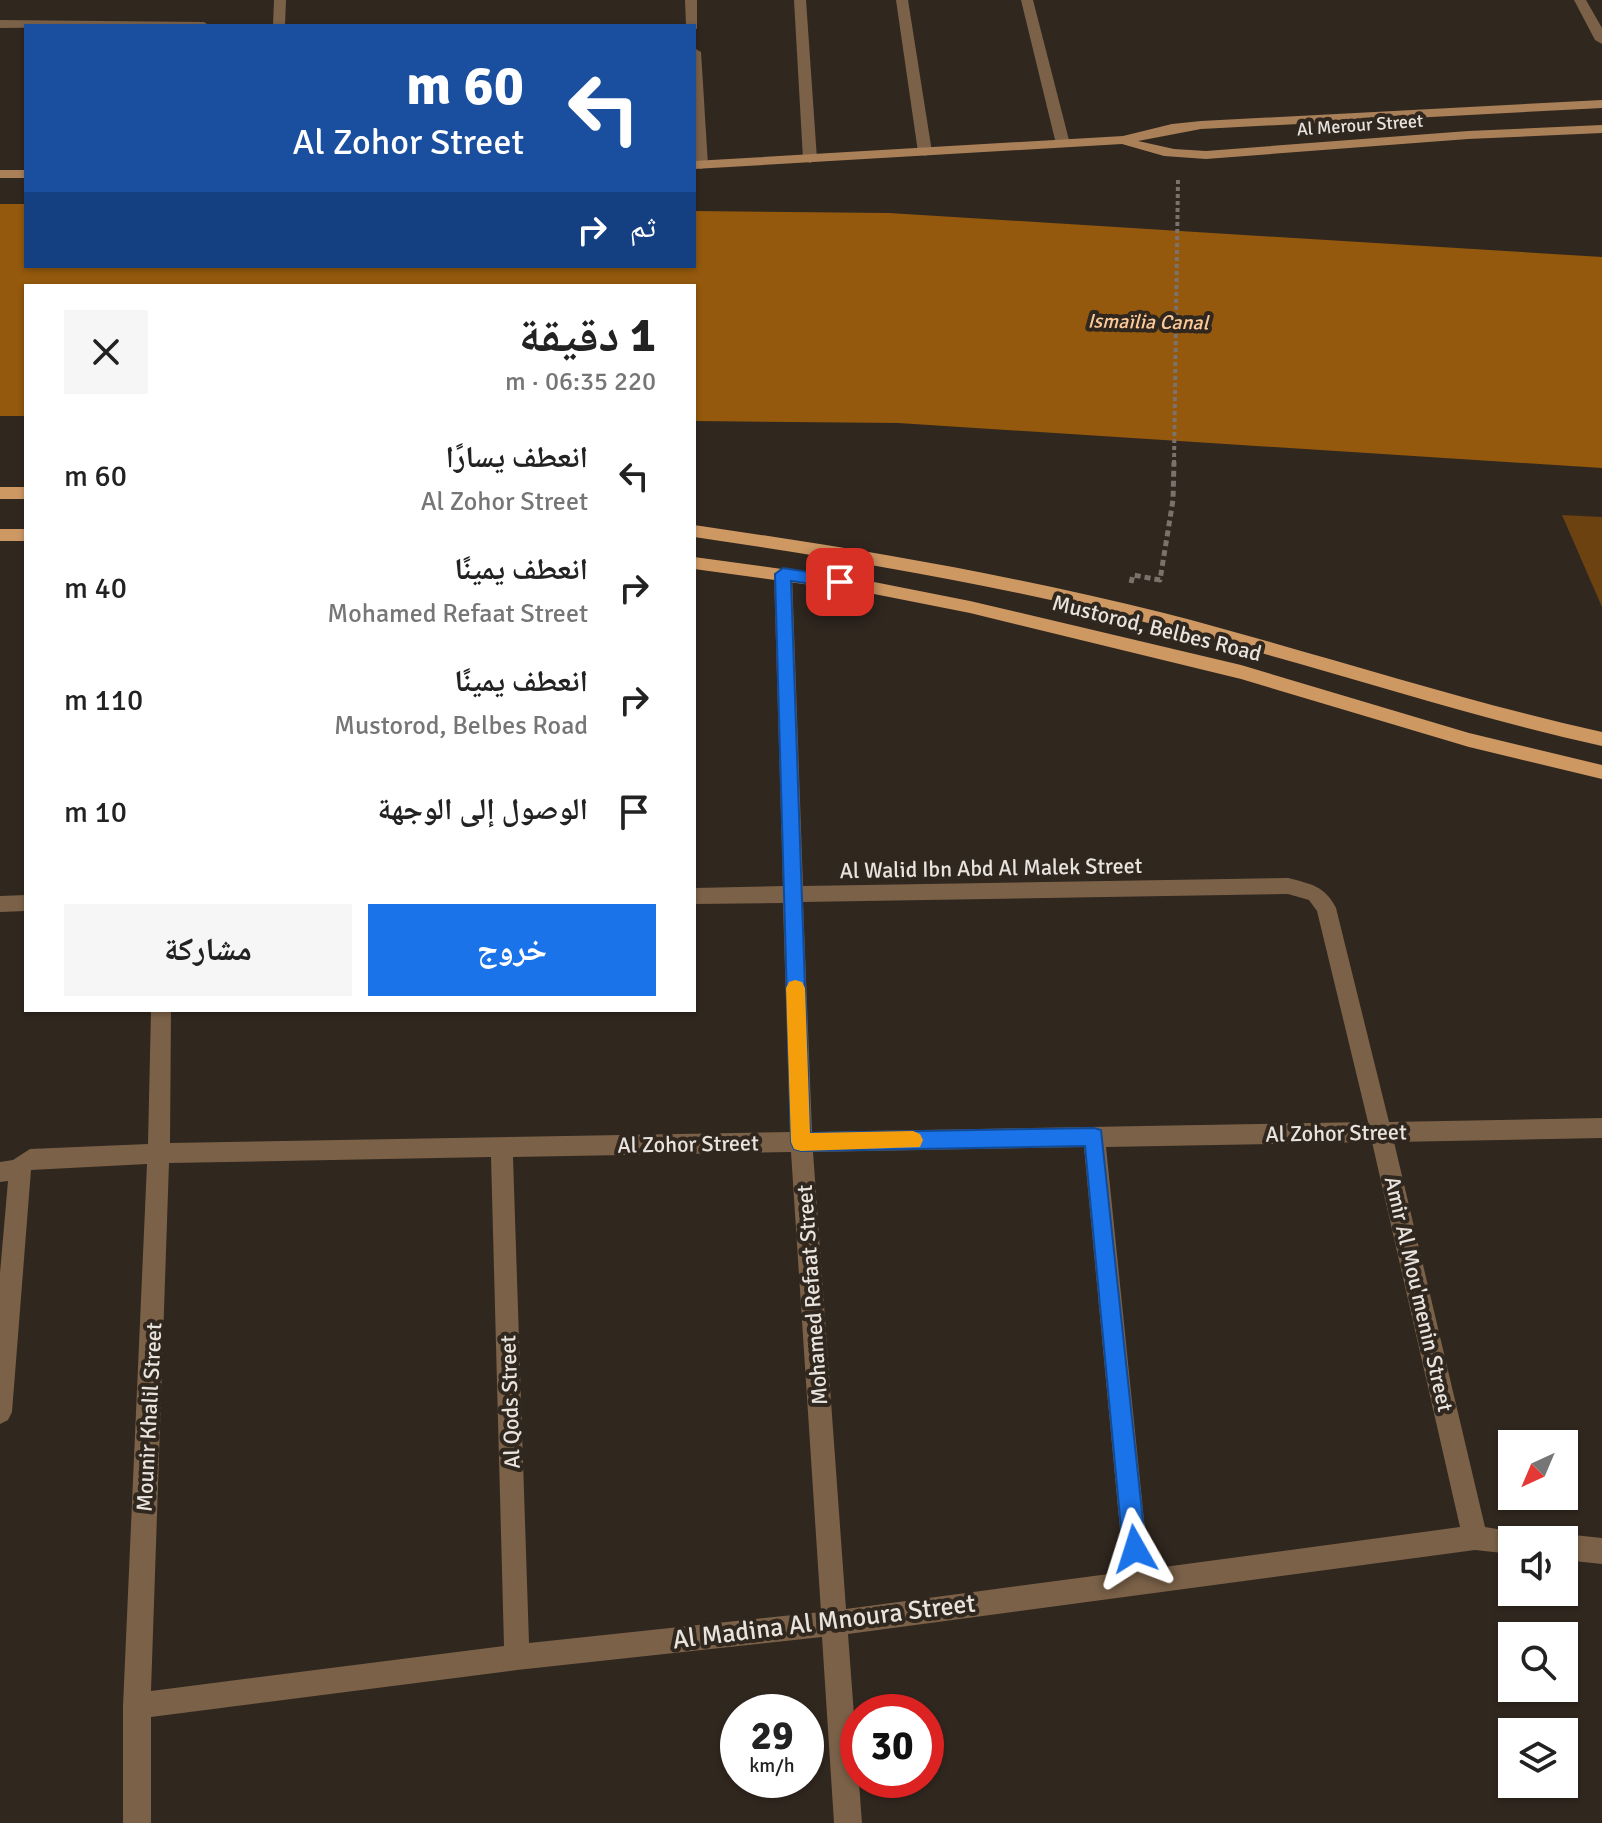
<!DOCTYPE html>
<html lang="ar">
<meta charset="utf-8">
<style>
:root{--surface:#fff;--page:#f6f6f6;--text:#222;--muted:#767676;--accent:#1a73e8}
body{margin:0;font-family:Signika,"Noto Naskh Arabic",sans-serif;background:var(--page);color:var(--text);direction:rtl;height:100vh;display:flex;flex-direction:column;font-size:30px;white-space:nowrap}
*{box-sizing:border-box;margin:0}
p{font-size:26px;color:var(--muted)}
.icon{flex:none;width:44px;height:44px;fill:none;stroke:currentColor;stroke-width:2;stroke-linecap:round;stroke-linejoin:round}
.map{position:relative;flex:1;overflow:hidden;direction:ltr}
.panel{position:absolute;left:24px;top:284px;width:672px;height:728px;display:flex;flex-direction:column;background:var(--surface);border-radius:0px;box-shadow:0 2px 6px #0004;direction:rtl}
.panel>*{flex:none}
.hud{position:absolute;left:24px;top:24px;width:672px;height:244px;border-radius:0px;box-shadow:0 2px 6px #0004;direction:rtl;background:#1a4fa0;color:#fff;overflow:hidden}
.needle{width:52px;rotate:224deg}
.tools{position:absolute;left:1498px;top:1430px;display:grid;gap:16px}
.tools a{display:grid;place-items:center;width:80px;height:80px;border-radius:0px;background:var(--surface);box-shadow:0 2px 6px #0004;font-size:40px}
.speed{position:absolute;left:720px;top:1694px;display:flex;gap:16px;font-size:40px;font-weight:700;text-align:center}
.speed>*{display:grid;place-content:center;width:104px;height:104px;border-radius:50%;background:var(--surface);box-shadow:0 2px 6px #0004;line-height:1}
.speed small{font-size:20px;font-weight:400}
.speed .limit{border:12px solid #d22;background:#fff;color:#111}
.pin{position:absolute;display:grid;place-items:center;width:68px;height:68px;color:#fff;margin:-34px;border-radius:16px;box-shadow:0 4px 12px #0006}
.me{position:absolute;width:88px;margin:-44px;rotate:354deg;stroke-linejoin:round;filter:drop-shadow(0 0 6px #0008)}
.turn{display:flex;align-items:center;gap:28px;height:168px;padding:0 40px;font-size:36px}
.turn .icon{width:104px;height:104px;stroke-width:2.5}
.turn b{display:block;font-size:56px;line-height:68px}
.then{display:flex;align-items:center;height:76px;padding:0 40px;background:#0003;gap:16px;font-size:30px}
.round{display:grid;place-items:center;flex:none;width:84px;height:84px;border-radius:0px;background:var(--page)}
.head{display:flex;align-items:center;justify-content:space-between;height:136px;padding:0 40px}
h1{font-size:48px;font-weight:700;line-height:60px}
.cta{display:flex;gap:16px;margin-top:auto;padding:16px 40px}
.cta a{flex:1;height:92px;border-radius:0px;background:var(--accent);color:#fff;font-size:32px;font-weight:700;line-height:92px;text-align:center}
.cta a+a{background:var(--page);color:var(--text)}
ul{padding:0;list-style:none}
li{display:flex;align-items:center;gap:24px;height:112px;padding:0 40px}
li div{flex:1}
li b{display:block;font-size:30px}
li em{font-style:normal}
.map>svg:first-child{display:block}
.green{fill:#6c4211}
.water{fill:#94590d}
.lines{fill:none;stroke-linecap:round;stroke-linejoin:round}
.path-far1{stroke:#7a726b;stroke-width:4;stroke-dasharray:4 3;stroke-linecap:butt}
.path{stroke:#7a726b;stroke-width:5;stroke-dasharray:6 4;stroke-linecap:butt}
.minor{fill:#7b6148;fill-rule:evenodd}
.tertiary{fill:#7b6148;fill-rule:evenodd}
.secondary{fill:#aa8058;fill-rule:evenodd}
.primary{fill:#ce9863;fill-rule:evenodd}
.route{fill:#1a73e8;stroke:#114b97;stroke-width:2}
.slow{fill:#f59e0b}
.labels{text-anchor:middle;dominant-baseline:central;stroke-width:8;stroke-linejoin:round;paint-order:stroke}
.far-street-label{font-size:18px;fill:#e9e3de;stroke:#30271f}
.far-water-label{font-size:20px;font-style:italic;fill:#fcca9a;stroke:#30271f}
.street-label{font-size:22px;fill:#e9e3de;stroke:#30271f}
.near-street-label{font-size:26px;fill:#e9e3de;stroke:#30271f}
</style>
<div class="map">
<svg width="1602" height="1823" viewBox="0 0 1602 1823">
<rect width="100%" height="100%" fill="#30271f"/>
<!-- green -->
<polygon class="green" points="1562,515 1602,517 1602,607"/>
<!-- water -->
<polygon class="water" points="0,204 26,204 26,266 694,266 694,211 889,213 1602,257 1602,468 898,423 694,421 694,286 26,286 26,416 0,416"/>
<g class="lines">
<!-- path-far1 -->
<polyline class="path-far1" points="1174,464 1178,179"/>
<!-- path -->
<polyline class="path" points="1131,583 1133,575 1160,580 1173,500 1174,462"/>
<!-- minor -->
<g class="minor">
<polygon points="274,0 286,0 285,26 273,26"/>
<polygon points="685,0 697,0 697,29 686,26"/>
<polygon points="794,0 806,0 817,159 810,163 803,159"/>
<polygon points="896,0 908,0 932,152 925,156 918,152"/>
<polygon points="1021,0 1033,0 1070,144 1068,147 1056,144"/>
<polygon points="0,20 204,22 210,26 0,28"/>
<polygon points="694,48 701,52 708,165 701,169 694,165"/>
<path d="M783,568L792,574L803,886L1288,878C1311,884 1325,886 1336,908L1389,1122L1602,1118V1138L1394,1142L1485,1527L1521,1533L1524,1540H1512V1554L1475,1550L848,1634L862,1823H834L822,1637L517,1670L151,1717V1823H123V1706L147,1164L31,1170L12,1412L8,1420L0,1424V1273L8,1181L0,1182V1162L13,1160L30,1149L148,1144L151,1010H171L170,1143L790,1132L783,903L694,904V888L783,886L774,574ZM1288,894L1309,900L1317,911L1368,1122L812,1132L803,902ZM1372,1142L1460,1527L1149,1569L1106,1147ZM1084,1147L1124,1572L846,1609L813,1152ZM791,1152L821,1612L529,1643L513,1157ZM491,1157L504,1646L151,1691L169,1163Z"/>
<polygon points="26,895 26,911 0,912 0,896"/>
<polygon points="1564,1534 1602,1538 1602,1564 1564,1560 1564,1540 1554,1540"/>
</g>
<!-- tertiary -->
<polygon class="tertiary" points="1574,0 1586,0 1602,28 1602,44 1595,40"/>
<!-- secondary -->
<g class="secondary">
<polygon points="1602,100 1602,108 1201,129 1138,141 1174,149 1206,151 1468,131 1602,125 1602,133 1468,139 1206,159 1164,156 1122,144 694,169 694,161 1123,136 1172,124 1201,121"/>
<rect x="0" y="170" width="26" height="8"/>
</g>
<!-- primary -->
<g class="primary">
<rect x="0" y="487" width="26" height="12"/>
<path d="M694,525C852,548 1009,574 1164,613C1311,651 1454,699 1602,732V746C1454,713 1311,664 1164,627C1009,587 852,560 694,537Z"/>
<rect x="0" y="529" width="26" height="12"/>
<polygon points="694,557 869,581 970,601 1241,665 1469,733 1602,765 1602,779 1469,747 1241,679 970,613 869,593 694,569"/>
</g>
</g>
<!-- route -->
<polygon class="route" points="783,568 840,577 848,582 840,588 791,581 810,1133 1094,1128 1101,1130 1146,1549 1143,1557 1135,1561 1127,1557 1123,1549 1085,1146 801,1151 794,1149 791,1142 775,574"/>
<!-- slow -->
<polygon class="slow" points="795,980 802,982 805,988 810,1133 913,1131 920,1134 923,1140 920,1147 801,1151 794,1149 791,1142 786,988 789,982"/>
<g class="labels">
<!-- far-street labels -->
<g class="far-street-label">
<text transform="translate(1360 125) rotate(-4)">Al Merour Street</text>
</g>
<!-- far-water labels -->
<g class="far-water-label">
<text transform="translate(1148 322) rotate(1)">Ismaïlia Canal</text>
</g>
<!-- street labels -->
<g class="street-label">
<text transform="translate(1157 628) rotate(14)">Mustorod, Belbes Road</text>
<text transform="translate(991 868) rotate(-1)">Al Walid Ibn Abd Al Malek Street</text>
<text transform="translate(1336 1133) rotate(-1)">Al Zohor Street</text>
<text transform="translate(688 1144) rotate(-1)">Al Zohor Street</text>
<text transform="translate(1419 1294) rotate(77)">Amir Al Mou'menin Street</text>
<text transform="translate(812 1295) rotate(-94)">Mohamed Refaat Street</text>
<text transform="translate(510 1402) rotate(-92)">Al Qods Street</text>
<text transform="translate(149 1417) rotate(-87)">Mounir Khalil Street</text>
</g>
<!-- near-street labels -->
<g class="near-street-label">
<text transform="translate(824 1622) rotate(-7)">Al Madina Al Mnoura Street</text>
</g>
</g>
</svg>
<div class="tools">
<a><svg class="needle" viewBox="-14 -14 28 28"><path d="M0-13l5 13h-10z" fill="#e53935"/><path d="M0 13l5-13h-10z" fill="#767676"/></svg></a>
<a><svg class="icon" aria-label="sound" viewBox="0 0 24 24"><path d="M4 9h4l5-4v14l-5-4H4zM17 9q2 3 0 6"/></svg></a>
<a><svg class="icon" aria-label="search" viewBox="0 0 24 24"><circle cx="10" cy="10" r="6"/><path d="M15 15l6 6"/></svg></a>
<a><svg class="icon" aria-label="layers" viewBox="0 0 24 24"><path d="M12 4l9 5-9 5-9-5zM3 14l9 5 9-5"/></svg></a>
</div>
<div class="speed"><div>29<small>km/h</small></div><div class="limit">30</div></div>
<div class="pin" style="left:840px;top:582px;background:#d93025"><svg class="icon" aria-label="arrive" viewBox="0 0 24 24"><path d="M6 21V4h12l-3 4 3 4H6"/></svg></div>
<svg class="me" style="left:1135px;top:1549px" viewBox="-20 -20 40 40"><path d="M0-17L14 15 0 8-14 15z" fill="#1a73e8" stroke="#fff" stroke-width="4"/></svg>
<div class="hud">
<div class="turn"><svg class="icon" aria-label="left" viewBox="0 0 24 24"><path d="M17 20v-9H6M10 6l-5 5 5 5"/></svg><div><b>60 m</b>Al Zohor Street</div></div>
<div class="then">ثم<svg class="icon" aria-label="right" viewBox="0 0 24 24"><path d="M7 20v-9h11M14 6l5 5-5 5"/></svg></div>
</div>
<section class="panel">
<div class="head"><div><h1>1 دقيقة</h1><p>220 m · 06:35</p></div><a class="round"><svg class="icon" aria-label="close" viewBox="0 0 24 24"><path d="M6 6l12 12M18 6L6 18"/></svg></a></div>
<ul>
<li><svg class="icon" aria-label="left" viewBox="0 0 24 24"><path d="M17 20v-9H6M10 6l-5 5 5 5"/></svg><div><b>انعطف يسارًا</b><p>Al Zohor Street</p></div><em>60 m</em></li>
<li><svg class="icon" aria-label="right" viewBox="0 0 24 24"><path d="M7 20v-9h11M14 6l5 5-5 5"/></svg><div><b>انعطف يمينًا</b><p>Mohamed Refaat Street</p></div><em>40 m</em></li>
<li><svg class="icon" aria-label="right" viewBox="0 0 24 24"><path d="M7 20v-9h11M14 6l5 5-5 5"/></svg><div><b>انعطف يمينًا</b><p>Mustorod, Belbes Road</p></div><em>110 m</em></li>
<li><svg class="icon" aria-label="arrive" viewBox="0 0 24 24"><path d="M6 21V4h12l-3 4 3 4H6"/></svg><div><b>الوصول إلى الوجهة</b></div><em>10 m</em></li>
</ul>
<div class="cta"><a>خروج</a><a>مشاركة</a></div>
</section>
</div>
